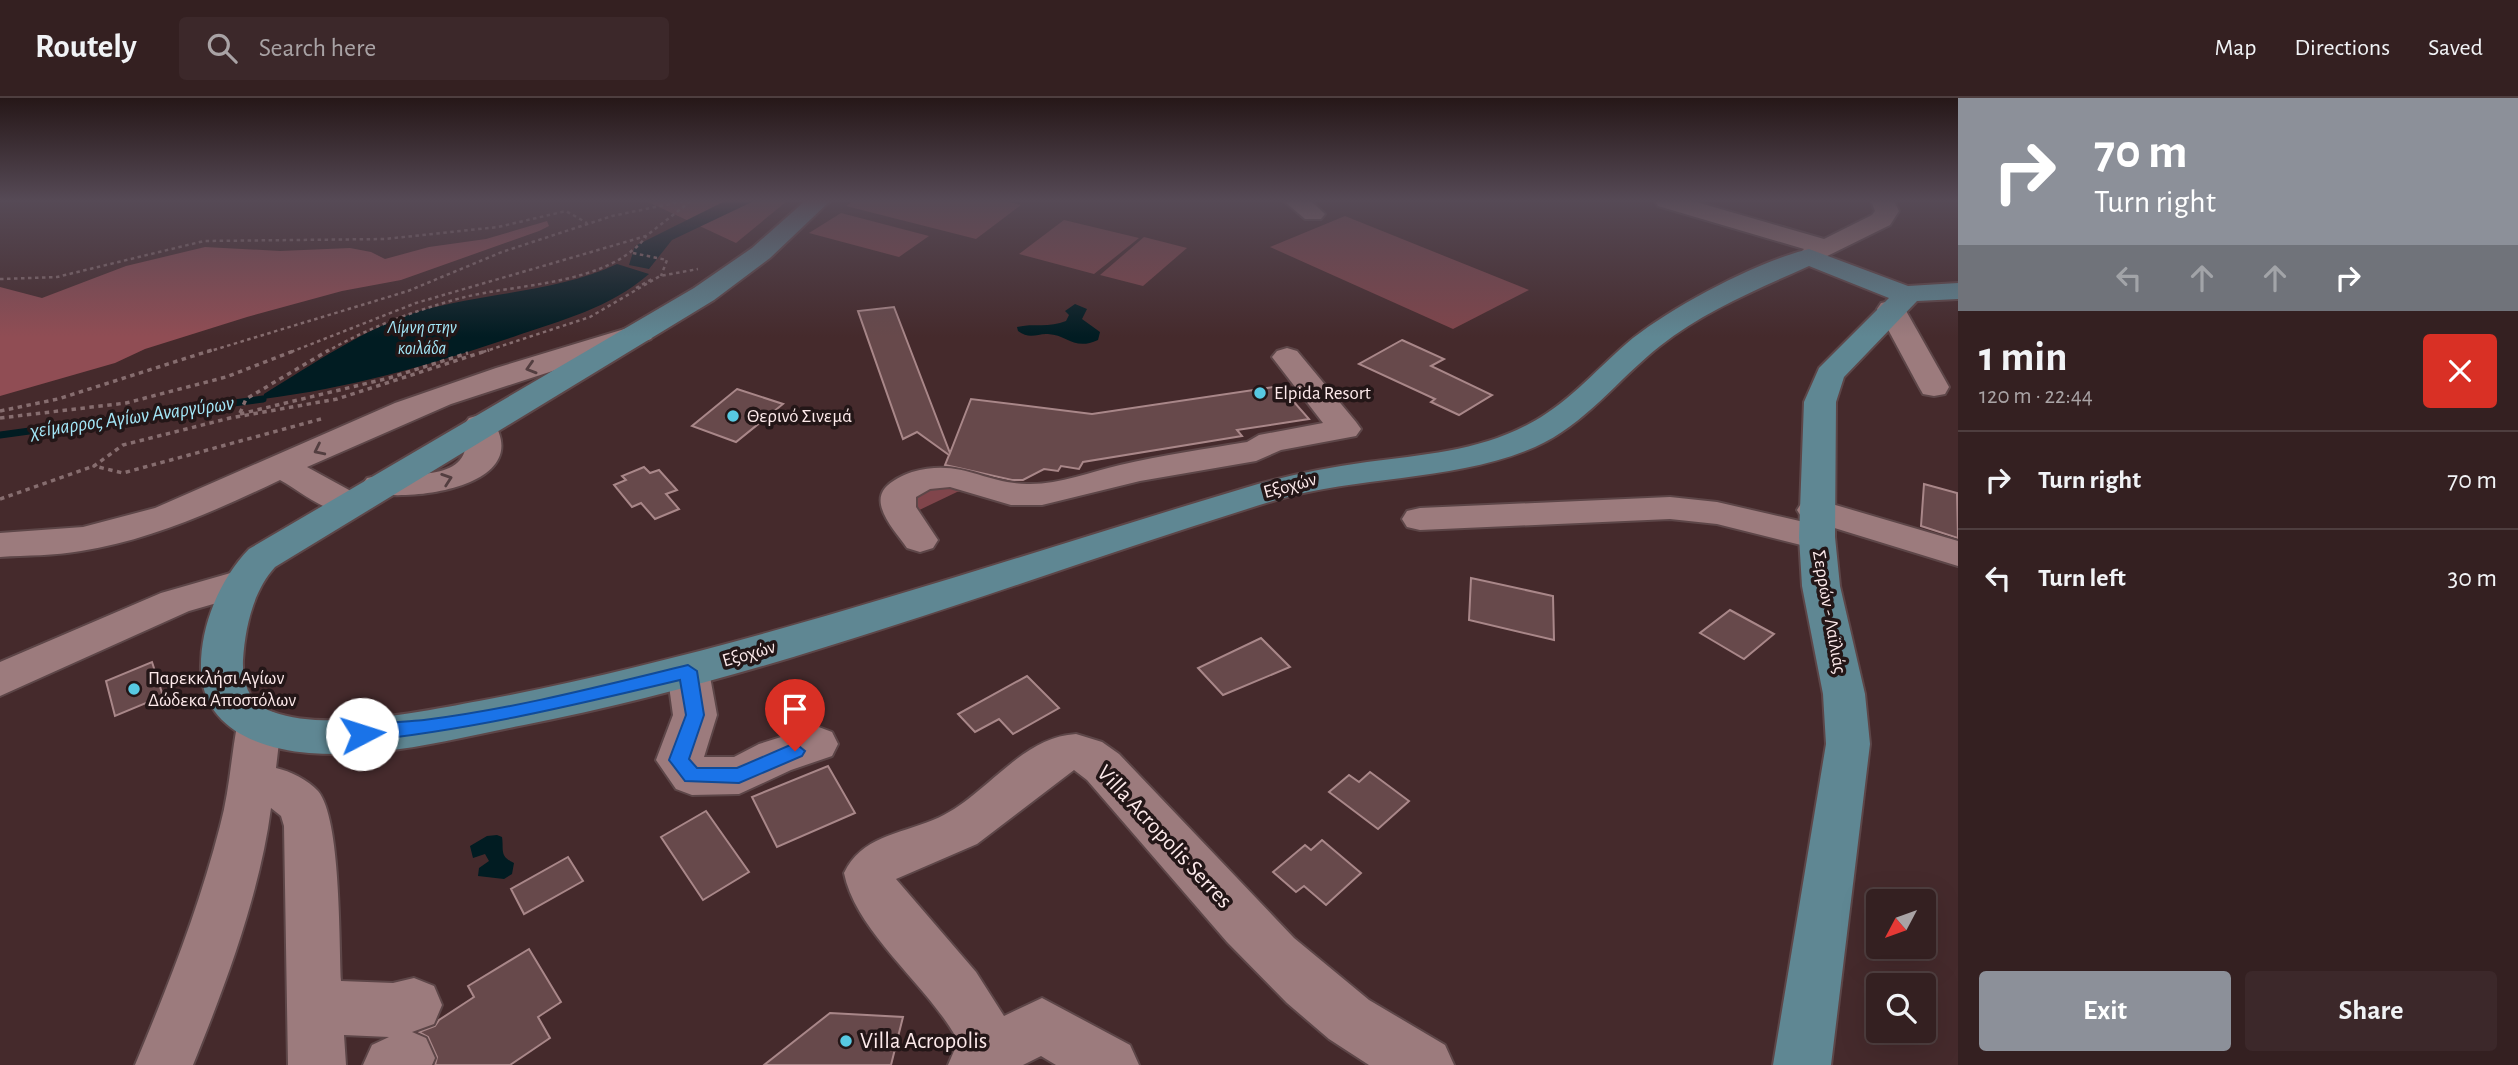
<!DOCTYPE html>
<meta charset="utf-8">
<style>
:root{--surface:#342021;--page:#3c282a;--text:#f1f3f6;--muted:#a9a3a5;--line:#4e3e3f;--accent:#8c9099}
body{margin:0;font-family:"Alegreya Sans",sans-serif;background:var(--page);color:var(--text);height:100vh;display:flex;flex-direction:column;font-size:26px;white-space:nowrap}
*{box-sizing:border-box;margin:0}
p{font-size:23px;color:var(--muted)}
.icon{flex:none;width:38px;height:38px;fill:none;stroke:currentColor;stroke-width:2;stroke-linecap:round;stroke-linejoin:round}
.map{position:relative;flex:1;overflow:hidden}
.side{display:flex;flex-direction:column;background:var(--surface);width:560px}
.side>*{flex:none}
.hud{background:#8c9099;color:#fff;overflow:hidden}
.needle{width:46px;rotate:229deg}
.tools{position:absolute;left:1866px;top:791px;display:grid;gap:14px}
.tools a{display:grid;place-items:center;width:70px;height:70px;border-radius:7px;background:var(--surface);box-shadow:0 7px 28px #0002,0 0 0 2px var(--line);font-size:35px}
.pin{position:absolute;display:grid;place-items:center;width:60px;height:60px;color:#fff;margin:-72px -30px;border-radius:50% 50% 50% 0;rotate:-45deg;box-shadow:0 0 7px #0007}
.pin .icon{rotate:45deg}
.me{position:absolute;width:77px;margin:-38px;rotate:85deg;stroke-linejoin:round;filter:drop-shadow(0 0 5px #0008)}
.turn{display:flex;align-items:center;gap:24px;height:147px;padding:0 21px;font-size:32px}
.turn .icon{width:91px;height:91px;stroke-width:2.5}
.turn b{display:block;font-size:49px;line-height:60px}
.lanes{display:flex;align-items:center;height:66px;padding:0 21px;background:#0003;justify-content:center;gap:35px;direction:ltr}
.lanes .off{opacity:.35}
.round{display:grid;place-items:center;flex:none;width:74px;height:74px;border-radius:7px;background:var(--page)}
.overview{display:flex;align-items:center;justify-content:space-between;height:119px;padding:0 21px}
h1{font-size:42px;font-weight:700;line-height:52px}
.cta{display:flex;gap:14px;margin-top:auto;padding:14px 21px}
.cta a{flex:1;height:80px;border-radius:7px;background:var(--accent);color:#fff;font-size:28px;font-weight:700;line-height:80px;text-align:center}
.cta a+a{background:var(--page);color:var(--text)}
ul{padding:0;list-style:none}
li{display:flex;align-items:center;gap:21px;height:98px;padding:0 21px;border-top:2px solid var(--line)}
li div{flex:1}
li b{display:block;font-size:26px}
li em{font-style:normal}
header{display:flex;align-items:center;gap:42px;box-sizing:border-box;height:98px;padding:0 35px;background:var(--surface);border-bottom:2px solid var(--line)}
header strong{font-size:33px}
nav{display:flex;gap:38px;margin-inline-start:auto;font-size:24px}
.search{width:490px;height:63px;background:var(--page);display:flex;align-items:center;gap:18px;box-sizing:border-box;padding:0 24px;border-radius:7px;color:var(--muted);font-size:26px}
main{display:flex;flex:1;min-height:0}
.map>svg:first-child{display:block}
.green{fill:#80454b}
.forest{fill:#904d54}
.water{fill:#011c22}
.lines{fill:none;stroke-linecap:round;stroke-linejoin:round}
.stream{stroke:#011c22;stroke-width:7}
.building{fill:#67494b;stroke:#a98789;stroke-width:2}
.minor-casing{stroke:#5d4648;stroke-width:4}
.major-casing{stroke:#5d4648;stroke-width:4}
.path-far1{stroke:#866d6f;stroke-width:2.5;stroke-dasharray:3.5 3.5;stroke-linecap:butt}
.path{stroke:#866d6f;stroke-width:3.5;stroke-dasharray:4.5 4.5;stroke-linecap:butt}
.minor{fill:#9c7b7d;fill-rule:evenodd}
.major{fill:#5f8793;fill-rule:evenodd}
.oneway{stroke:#533e40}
.route{fill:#1a73e8;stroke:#114b97;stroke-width:2}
.poi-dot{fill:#57c9e2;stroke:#231617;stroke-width:2.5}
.labels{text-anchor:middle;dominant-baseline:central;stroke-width:7;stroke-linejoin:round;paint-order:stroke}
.far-water-label{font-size:18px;font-style:italic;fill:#a3e7f8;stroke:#231617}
.poi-label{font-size:19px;fill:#fdeaeb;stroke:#231617;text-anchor:start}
.street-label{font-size:19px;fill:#fdeaeb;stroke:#231617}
.water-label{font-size:21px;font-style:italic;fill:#a3e7f8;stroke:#231617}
.near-street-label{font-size:23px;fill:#fdeaeb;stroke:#231617}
.near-poi-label{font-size:23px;fill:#fdeaeb;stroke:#231617;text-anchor:start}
</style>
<header>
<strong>Routely</strong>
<div class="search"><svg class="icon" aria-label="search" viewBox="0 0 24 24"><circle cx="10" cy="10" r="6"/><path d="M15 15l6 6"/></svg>Search here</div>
<nav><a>Map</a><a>Directions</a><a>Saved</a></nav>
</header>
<main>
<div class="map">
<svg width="1958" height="967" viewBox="0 0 1958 967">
<rect width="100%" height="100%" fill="#452a2c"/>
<!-- green -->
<g class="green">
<polygon points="646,103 787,103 736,145"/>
<polygon points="853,103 1005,103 1021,107 976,141 846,108"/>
<polygon points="841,115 929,138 899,159 809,135"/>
<polygon points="1345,118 1529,192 1453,231 1270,149"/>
<polygon points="1064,122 1139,140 1094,176 1019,156"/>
<polygon points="1144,139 1187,150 1143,188 1100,177"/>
<polygon points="938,382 969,393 957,394 911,416 911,401"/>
</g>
<!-- forest -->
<polygon class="forest" points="547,123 549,128 539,133 401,182 342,193 247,219 145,251 115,265 0,298 0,189 42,200 126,168 205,149 280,153 350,150 371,154 385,161 429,149 486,141"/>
<!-- water -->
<g class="water">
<polygon points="725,103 754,103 672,142 649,171 629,167 635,148"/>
<path d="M617,166L649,176C610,210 562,222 513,239C431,267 350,290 263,301L264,296C313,266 365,230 420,213C485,194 555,195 617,166Z"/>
<path d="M1075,206L1087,211L1082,221L1100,234L1098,242C1074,253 1068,237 1048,236C1038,235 1030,242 1018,233L1017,229C1033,225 1050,230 1066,223L1069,217L1065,213Z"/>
<path d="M497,737L502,739C504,752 499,758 514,765L512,776L504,781L478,778L479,770L489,763L485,756L473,760L470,748L487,738Z"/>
</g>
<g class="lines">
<!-- stream -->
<polyline class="stream" points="0,337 263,301"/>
</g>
<!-- building -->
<g class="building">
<polygon points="894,209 950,355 971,301 1092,316 1280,288 1309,321 1237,332 1242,338 1083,364 1079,371 1061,368 1058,373 1044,371 1023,382 1012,382 945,367 949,357 917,334 903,341 858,213"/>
<polygon points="1402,242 1444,261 1431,268 1492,297 1459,317 1431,304 1435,301 1359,266"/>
<polygon points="737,291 783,306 736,344 692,328"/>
<polygon points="644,369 650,375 659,372 677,392 666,396 679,411 655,421 641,405 632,409 614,387 626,382 622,378"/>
<polygon points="1924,386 1957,395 1958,440 1921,428"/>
<polygon points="1471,480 1553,498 1554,542 1469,522"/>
<polygon points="1730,512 1774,536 1744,561 1700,535"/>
<polygon points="1261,540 1290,569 1223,597 1198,570"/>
<polygon points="152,564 163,598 115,618 106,583"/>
<polygon points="1027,578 1059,610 1013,636 999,621 975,634 958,616"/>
<polygon points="828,668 855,715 777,749 752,699"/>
<polygon points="1370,674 1409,703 1378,731 1329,694 1349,677 1359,684"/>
<polygon points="706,713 749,774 703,802 661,739"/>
<polygon points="1322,742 1361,775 1326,807 1304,788 1296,794 1273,774 1305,747 1311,752"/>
<polygon points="568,759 583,783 524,816 511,791"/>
<polygon points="529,851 561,904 538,919 550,940 510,967 435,967 437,959 428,939 419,934 435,928 439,922 474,899 468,888"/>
<polygon points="830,915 903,919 891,967 764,967"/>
</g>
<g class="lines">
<!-- minor casing -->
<g class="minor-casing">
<g id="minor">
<polygon points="1284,103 1311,103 1325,116 1321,121 1305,121"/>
<polygon points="1655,103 1693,103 1824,141 1872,117 1875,113 1871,103 1894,103 1899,113 1890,127 1809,167 1800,164 1796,159 1804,151 1658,108"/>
<polygon points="1891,203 1901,205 1905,211 1949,289 1945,296 1934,298 1923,296 1919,289 1877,211 1881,205"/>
<path d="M641,226L651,229L655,235L651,241L451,306L307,369L360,398L365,406L360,414C331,421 304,395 280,382C217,412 151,442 81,453C54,458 27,457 0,459V435L83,429L155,410L395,305L496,270Z"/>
<path d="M1287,250L1297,253L1356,324L1361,331L1356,338L1281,352L1256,363L1140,383L1042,407H1011L950,389L930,391L916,399V409L938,442L933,450L920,454L907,450C897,435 870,408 885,390C891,383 903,377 912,374C961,360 982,385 1027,386C1058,387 1090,374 1120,367C1162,357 1205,351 1247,344L1259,337L1323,325L1272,259L1277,253Z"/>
<path d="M480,317L491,320C539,389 408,405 367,394L362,387L367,380C403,371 480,391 464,327L469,320Z"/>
<polygon points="1670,399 1717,404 1817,427 1830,431 1835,439 1830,447 1817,451 1717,426 1670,421 1420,432 1407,429 1402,421 1407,413 1420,410"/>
<polygon points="1815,401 1958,443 1958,468 1802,420 1797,412 1802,404"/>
<polygon points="241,472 255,476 260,485 255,494 189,513 0,598 0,564 161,495"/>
<polygon points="688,558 703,562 709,573 717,617 704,659 734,659 759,646 816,628 832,634 838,646 832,658 791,672 739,696 692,697 676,691 656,662 673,617 667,573 673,562"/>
<path d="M259,610L275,615L281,627L276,670C290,673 308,682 318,693C341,720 339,843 341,883L393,885L414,880L434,888L442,907L434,926L412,934L426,940L435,960L432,967H363L372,947L389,939L344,937L346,967H288L284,728L281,718L271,710C260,796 225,888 193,967H135C168,888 199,810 220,728C229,695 231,661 237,627L243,615Z"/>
<path d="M1076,636L1102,644L1119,656L1294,840L1369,902L1445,947L1454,967H1369L1329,941L1287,905L1227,844L1087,682L1074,672L977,746L896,781L976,874L1004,918L1042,900L1130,947L1139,967H1056L1041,958L1023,967H948L957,946L956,939C925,885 856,834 844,775C861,739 899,736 933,722C984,702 1019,639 1076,636Z"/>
</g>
</g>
<!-- major casing -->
<g class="major-casing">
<path id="major" d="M805,103H830L770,160L714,202L275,469C253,493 245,530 243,562C242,586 250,606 273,614C327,634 424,613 479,603C745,553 999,463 1258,386C1294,376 1330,369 1367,364C1421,357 1478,353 1527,327C1565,308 1594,274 1626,246C1667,211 1756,164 1809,151L1908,188L1958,185V201L1917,203L1844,279L1836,304L1835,439L1840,488L1865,596L1870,646L1831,967H1773L1826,646L1823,596L1802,488L1799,439L1804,304L1819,270L1889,200L1809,168C1758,191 1704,213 1660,248C1618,281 1585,327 1535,349C1453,384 1361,377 1276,402C1026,479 781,577 524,627C454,641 381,661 309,655C259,651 203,630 201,572C200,529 219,482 249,451L694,190L752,150Z"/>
</g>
<!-- path-far1 -->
<g class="path-far1">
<polyline points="633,155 667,162 661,178"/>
<polyline points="0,181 57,179 204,143 385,141 498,129 566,113 587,125"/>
<polyline points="636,190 652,181"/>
<polyline points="207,254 408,193 502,154 612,118 684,103"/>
<polyline points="291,254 416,205 646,138 691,103"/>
<path d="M326,254C370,229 413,213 461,200C518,185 606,188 646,139"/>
<polyline points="483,254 590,219 660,178 698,171"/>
</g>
<!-- path -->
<g class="path">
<polyline points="0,313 58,301 212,252"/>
<polyline points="240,315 246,301 329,252"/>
<polyline points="240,316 389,280 468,255"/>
<polyline points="0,320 126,305 226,279 296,252"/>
<polyline points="321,321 123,375 94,368 123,347 230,320 337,301 489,252"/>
<polyline points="0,401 94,368"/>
</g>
<!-- minor -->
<use href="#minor" class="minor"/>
<!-- major -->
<use href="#major" class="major"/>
</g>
<!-- one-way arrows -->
<defs><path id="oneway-chevron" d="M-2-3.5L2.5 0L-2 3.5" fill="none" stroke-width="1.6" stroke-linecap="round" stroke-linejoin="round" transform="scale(1.75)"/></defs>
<g class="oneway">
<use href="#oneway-chevron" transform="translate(531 270) rotate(163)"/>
<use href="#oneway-chevron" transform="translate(319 352) rotate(154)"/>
<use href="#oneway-chevron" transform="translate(447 381) rotate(-19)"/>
</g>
<!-- sky -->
<linearGradient id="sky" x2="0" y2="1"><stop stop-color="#261718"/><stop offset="0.43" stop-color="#564a56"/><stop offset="1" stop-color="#564a56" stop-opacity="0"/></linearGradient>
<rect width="1958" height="239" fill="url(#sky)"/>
<!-- route -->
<path class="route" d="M688,567L697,573L704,617L689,661L697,670H737L795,645L805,653L802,658L739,685L685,683L669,662L686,617L680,582C575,607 470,632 362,643L352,636C359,624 409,624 424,622C513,611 601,588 688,567Z"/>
<!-- markers -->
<g class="poi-dot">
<circle cx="1260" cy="295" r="7"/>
<circle cx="733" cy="318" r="7"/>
<circle cx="134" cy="591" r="7"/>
<circle cx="846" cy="943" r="7"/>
</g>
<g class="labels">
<!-- far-water labels -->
<g class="far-water-label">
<text x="422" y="230">Λίμνη στην<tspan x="422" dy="21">κοιλάδα</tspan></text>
</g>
<!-- poi labels -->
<g class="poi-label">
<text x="1274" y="295">Elpida Resort</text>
<text x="747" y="318">Θερινό Σινεμά</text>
<text x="148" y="580">Παρεκκλήσι Αγίων<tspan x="148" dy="22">Δώδεκα Αποστόλων</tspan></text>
</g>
<!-- street labels -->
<g class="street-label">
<text transform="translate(1290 388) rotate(-15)">Εξοχών</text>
<text transform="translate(1829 514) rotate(80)">Σερρών - Λαϊλιάς</text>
<text transform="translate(749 556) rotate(-16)">Εξοχών</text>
</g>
<!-- water labels -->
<g class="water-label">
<text transform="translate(132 319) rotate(-8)">χείμαρρος Αγίων Αναργύρων</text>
</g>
<!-- near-street labels -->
<g class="near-street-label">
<text transform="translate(1164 739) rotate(47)">Villa Acropolis Serres</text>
</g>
<!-- near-poi labels -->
<g class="near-poi-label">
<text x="860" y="943">Villa Acropolis</text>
</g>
</g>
</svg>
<div class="tools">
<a><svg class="needle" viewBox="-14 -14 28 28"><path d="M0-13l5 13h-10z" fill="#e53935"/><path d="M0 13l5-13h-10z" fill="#a9a3a5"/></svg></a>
<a><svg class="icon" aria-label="search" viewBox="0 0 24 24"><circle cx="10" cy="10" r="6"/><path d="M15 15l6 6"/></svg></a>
</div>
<div class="pin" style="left:795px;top:653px;background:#d93025"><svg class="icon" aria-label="arrive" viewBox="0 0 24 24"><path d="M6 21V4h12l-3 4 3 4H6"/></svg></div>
<svg class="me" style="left:362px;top:636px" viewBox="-20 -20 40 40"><circle r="19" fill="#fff"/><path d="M0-13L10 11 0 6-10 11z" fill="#1a73e8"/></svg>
</div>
<section class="side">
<div class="hud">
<div class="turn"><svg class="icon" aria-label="right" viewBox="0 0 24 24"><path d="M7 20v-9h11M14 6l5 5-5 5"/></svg><div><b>70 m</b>Turn right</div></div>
<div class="lanes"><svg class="icon off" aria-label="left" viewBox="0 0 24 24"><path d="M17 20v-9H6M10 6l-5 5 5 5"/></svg><svg class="icon off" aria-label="ahead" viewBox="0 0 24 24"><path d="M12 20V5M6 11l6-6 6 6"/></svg><svg class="icon off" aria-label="ahead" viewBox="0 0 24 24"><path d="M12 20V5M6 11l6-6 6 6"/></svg><svg class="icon" aria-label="right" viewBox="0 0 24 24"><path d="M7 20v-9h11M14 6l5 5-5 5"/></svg></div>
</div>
<div class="overview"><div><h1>1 min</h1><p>120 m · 22:44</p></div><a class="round" style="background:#d93025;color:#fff"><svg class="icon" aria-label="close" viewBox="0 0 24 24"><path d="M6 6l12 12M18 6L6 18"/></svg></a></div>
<ul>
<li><svg class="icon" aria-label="right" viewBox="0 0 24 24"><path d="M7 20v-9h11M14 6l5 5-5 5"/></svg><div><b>Turn right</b></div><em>70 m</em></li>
<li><svg class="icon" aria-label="left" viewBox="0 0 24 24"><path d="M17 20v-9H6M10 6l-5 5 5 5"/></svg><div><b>Turn left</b></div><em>30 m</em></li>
</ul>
<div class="cta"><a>Exit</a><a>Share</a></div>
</section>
</main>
